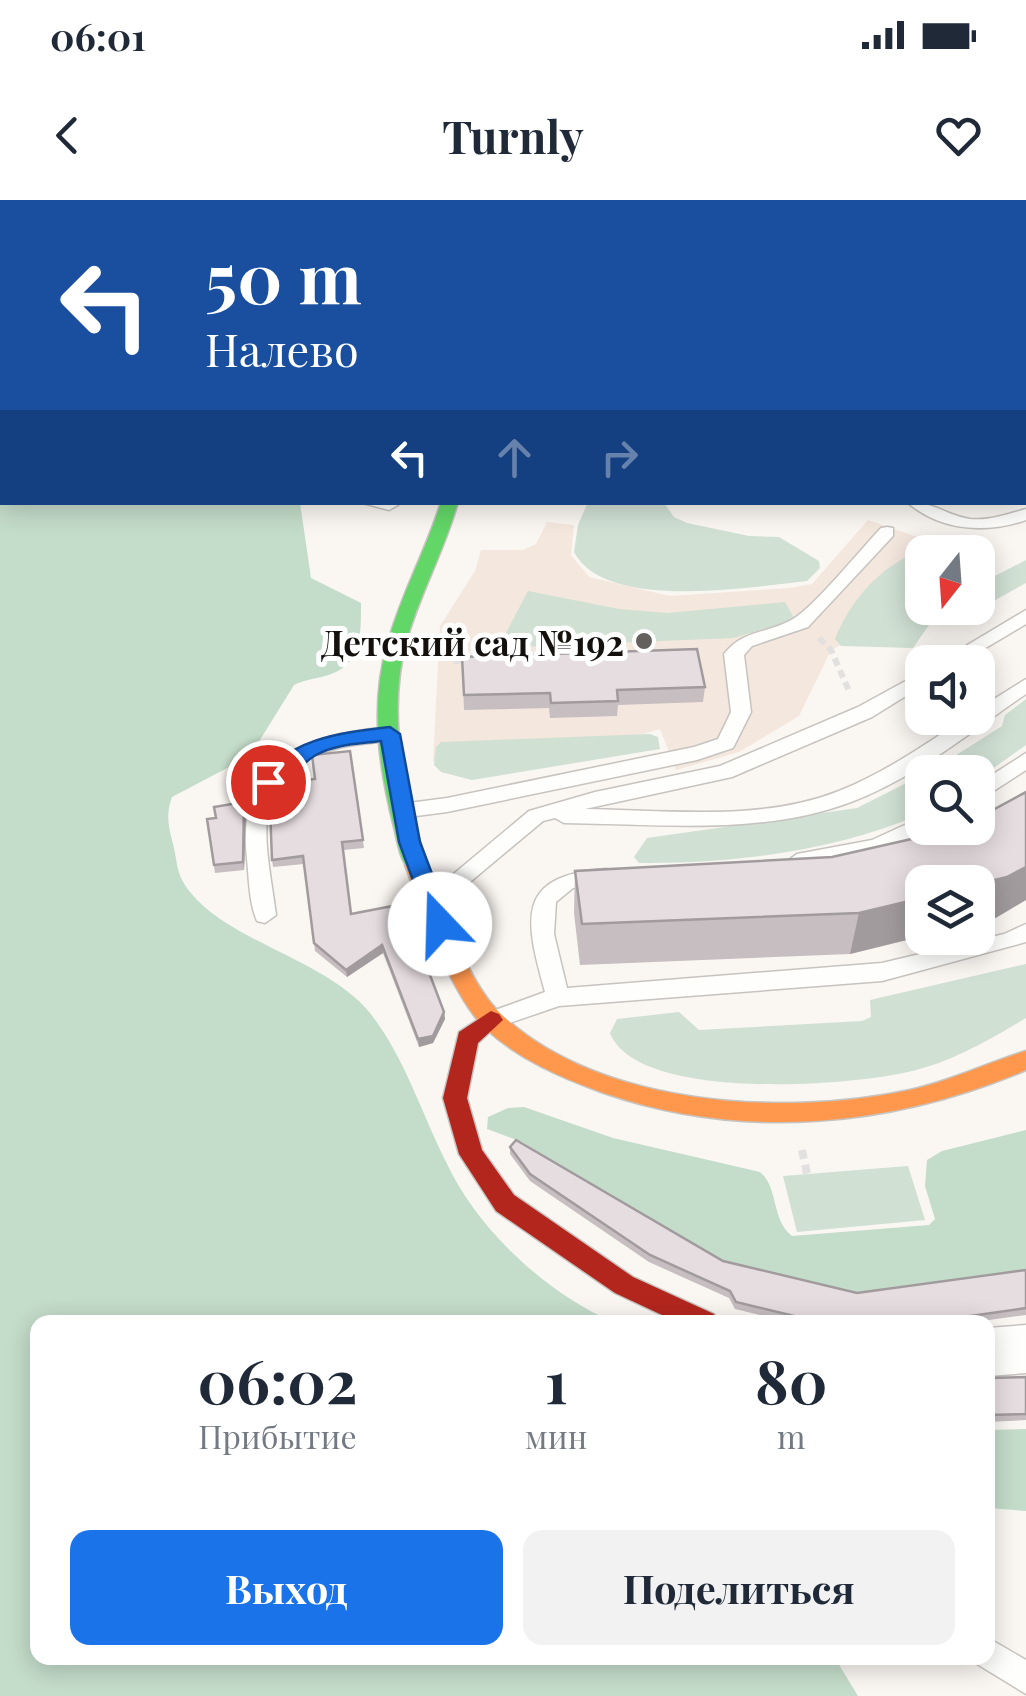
<!DOCTYPE html>
<html lang="ru">
<meta charset="utf-8">
<style>
:root{--surface:#fff;--page:#f2f2f3;--text:#1f2937;--muted:#747a83;--accent:#1a73e8}
body{margin:0;font-family:"Playfair Display",serif;background:var(--page);color:var(--text);height:100vh;display:flex;flex-direction:column;font-size:38px;white-space:nowrap}
*{box-sizing:border-box;margin:0}
p{font-size:32px;color:var(--muted)}
.icon{flex:none;width:55px;height:55px;fill:none;stroke:currentColor;stroke-width:2;stroke-linecap:round;stroke-linejoin:round}
.map{position:relative;flex:1;overflow:hidden}
.details{position:absolute;left:30px;top:1115px;width:965px;height:350px;display:flex;flex-direction:column;background:var(--surface);border-radius:20px;box-shadow:0 5px 25px #0003}
.details>*{flex:none}
.top-card{position:absolute;left:0px;top:0px;width:1028px;height:305px;box-shadow:0 5px 25px #0003;background:#1a4fa0;color:#fff;overflow:hidden}
.needle{width:65px;rotate:197deg}
.buttons{position:absolute;left:905px;top:335px;display:grid;gap:20px}
.buttons a{display:grid;place-items:center;width:90px;height:90px;border-radius:20px;background:var(--surface);box-shadow:0 5px 25px #0003;font-size:50px}
.pin{position:absolute;display:grid;place-items:center;width:85px;height:85px;color:#fff;margin:-42px;border:5px solid #fff;border-radius:50%;box-shadow:0 2px 10px #0007}
.me{position:absolute;width:110px;margin:-55px;rotate:339deg;stroke-linejoin:round;filter:drop-shadow(0 0 8px #0008)}
.turn{display:flex;align-items:center;gap:35px;height:210px;padding:0 40px;font-size:45px}
.turn .icon{width:130px;height:130px;stroke-width:2.5}
.turn b{display:block;font-size:70px;line-height:85px}
.lanes{display:flex;align-items:center;height:95px;padding:0 40px;background:#0003;justify-content:center;gap:50px;direction:ltr}
.lanes .off{opacity:.35}
.eta{display:flex;justify-content:space-evenly;align-items:center;height:170px;text-align:center}
.eta b{font-size:60px;font-weight:700;line-height:70px}
.primary-button{display:flex;gap:20px;margin-top:auto;padding:20px 40px}
.primary-button a{flex:1;height:115px;border-radius:20px;background:var(--accent);color:#fff;font-size:40px;font-weight:700;line-height:115px;text-align:center}
.primary-button a+a{background:var(--page);color:var(--text)}
.status{display:flex;justify-content:space-between;align-items:center;height:70px;padding:0 50px;background:var(--surface);direction:ltr}
.status svg{height:28px;fill:currentColor}
header{display:flex;justify-content:space-between;align-items:center;height:130px;padding:0 40px;background:var(--surface);font-size:45px;font-weight:700}
.map>svg:first-child{display:block}
.built{fill:#f4e7de}
.green{fill:#d0e0d3}
.forest{fill:#c4dcca}
.lines{fill:none;stroke-linecap:round;stroke-linejoin:round}
.lane-casing{stroke:#c7c3bf;stroke-width:3}
.street-casing{stroke:#c7c3bf;stroke-width:3}
.fast-casing{stroke:#c7c3bf;stroke-width:3}
.slow-casing{stroke:#c7c3bf;stroke-width:3}
.jam-casing{stroke:#c7c3bf;stroke-width:3}
.path-far1{stroke:#e2e1e0;stroke-width:6;stroke-dasharray:8 5;stroke-linecap:butt}
.path{stroke:#e2e1e0;stroke-width:8;stroke-dasharray:9 6;stroke-linecap:butt}
.lane{fill:#fefefd;fill-rule:evenodd}
.street{fill:#fefefd;fill-rule:evenodd}
.fast{fill:#63d668;fill-rule:evenodd}
.slow{fill:#ff974d;fill-rule:evenodd}
.jam{fill:#b3261e;fill-rule:evenodd}
.wall{fill:#c6bec1}
.shaded-wall{fill:#a19b9d}
.building{fill:#e6dde0;stroke:#a19b9d;stroke-width:2.5}
.route{fill:#1a73e8;stroke:#114b97;stroke-width:2.5}
.poi-dot{fill:#64605d;stroke:#fff;stroke-width:4}
.labels{text-anchor:middle;dominant-baseline:central;stroke-width:10;stroke-linejoin:round;paint-order:stroke}
.poi-label{font-size:35px;font-weight:bold;fill:#13100d;stroke:#fff;text-anchor:end}
</style>
<div class="status"><b>06:01</b><svg viewBox="0 0 49 12"><path d="M0 12V9h3v3zM5 12V6h3v6zM10 12V3h3v9zM15 12V0h3v12zM26 1h20v11H26zM47 4h2v5h-2z"/></svg></div>
<header><svg class="icon" aria-label="back" viewBox="0 0 24 24"><path d="M15 5l-7 7 7 7"/></svg>Turnly<svg class="icon" aria-label="heart" viewBox="0 0 24 24"><path d="M12 20l-8-8c-3-5 5-10 8-4 3-6 11-1 8 4z"/></svg></header>
<div class="map">
<svg width="1026" height="1496" viewBox="0 0 1026 1496">
<rect width="100%" height="100%" fill="#faf6f2"/>
<!-- built -->
<polygon class="built" points="868,320 926,340 947,352 922,352 866,432 831,450 799,516 739,552 676,570 660,529 538,566 480,576 433,561 440,426 475,371 481,350 523,350 536,344 547,322 574,325 571,355 589,377 670,396 790,388 812,384"/>
<!-- green -->
<g class="green">
<path d="M588,302L664,303L674,317L687,323L749,336L779,337L819,361L820,368L807,381C751,387 605,412 574,352L578,325Z"/>
<path d="M928,348L941,352H922V408H978V375L993,377L1026,360V383L950,425L931,422L913,448L841,446L835,439C852,397 884,362 928,348Z"/>
<polygon points="528,391 619,409 668,413 785,402 795,420 733,438 498,448"/>
<path d="M1026,499V545L978,579V572H922V614C833,651 735,664 639,663L634,657L647,638L857,608L934,569L1002,526L1005,515Z"/>
<polygon points="650,534 658,537 660,549 472,580 441,572 434,565 436,547 441,542"/>
<path d="M1026,764V818C989,840 950,863 908,872C848,886 637,902 610,833L617,819L679,812L699,830L862,821L871,817L870,800Z"/>
<polygon points="908,966 925,1020 797,1032 783,976"/>
</g>
<!-- forest -->
<g class="forest">
<path d="M0,0L112,2H2V302L300,303L311,378L361,403C361,434 362,467 325,476C314,479 304,480 294,485L250,556L172,597C165,616 169,628 174,648C176,657 177,669 181,678C212,739 324,756 370,813C404,856 422,914 446,962C478,1030 545,1092 613,1122H38V1458H835L858,1496H0Z"/>
<path d="M524,907L613,938L760,972C779,988 771,1020 792,1036L929,1025L935,1019L925,986L927,960L942,951L1026,930V1072L855,1096L715,1062L522,942L487,929L488,917L508,908Z"/>
<polygon points="1026,1229 1026,1311 988,1308 988,1230"/>
</g>
<g class="lines">
<!-- lane casing -->
<g class="lane-casing">
<g id="lane">
<polygon points="282,0 296,0 298,2 284,2"/>
<rect x="603" y="0" width="14" height="2"/>
<polygon points="977,0 993,0 995,2 979,2"/>
<rect x="1025" y="7" width="1" height="8"/>
<polygon points="1026,124 1026,134 1025,135 1025,125"/>
<rect x="1025" y="216" width="1" height="10"/>
<polygon points="359,302 396,302 398,305 389,310"/>
<path d="M907,302C935,302 945,315 970,319C990,321 1007,314 1026,309V320C986,334 940,331 907,302Z"/>
<path d="M887,327L893,328V336L808,427L752,446L744,455L751,512L733,548L697,560L447,612L401,618L391,611L401,604L447,598L694,547L718,539L731,512L724,454C743,429 768,434 793,419C814,407 861,349 881,328Z"/>
<polygon points="1026,410 1026,424 962,462 939,462"/>
<path d="M922,472V486L872,517L732,577L585,609C667,610 761,622 839,591C884,573 925,545 965,518H978V509L1026,479V494C970,532 915,578 851,602C761,636 658,624 564,623L555,618L543,621L439,708L431,710L420,702L529,611L595,592L720,566L858,507Z"/>
<path d="M389,527L399,534L396,539C376,544 355,543 335,549C243,573 267,644 276,715L265,723L257,721C249,703 249,678 247,659C236,557 302,536 389,527Z"/>
<polygon points="1026,553 1026,570 978,601 978,584"/>
<polygon points="922,617 922,628 929,629 885,651 797,670 786,662 797,654 872,640"/>
<path d="M606,669L614,672L617,677L614,682L573,688L556,702L554,734L567,788L882,763L1004,734L1026,724V742L882,781L559,806L495,828L487,825L483,819L487,813L545,792C525,720 514,675 606,669Z"/>
<polygon points="988,1438 1026,1460 1026,1494 977,1464 974,1458 988,1458"/>
</g>
</g>
<!-- street casing -->
<g class="street-casing">
<g id="street">
<polygon points="223,0 251,0 253,2 225,2"/>
<polygon points="1026,1125 1026,1173 988,1176 988,1128"/>
</g>
</g>
<!-- fast casing -->
<g class="fast-casing">
<path id="fast" d="M441,302H458C444,352 418,397 405,446C387,520 405,595 427,665L416,673C400,668 398,642 394,627C379,568 370,505 387,446C400,396 426,351 441,302Z"/>
</g>
<!-- slow casing -->
<g class="slow-casing">
<path id="slow" d="M416,657L427,665C444,709 467,783 502,815C600,907 786,917 910,890C951,881 987,863 1026,851V870C891,927 744,941 604,893C562,878 518,859 485,828C451,795 422,710 405,665Z"/>
</g>
<!-- jam casing -->
<g class="jam-casing">
<polygon id="jam" points="491,811 499,814 503,820 478,843 467,898 482,950 514,995 633,1077 714,1114 717,1122 677,1122 615,1093 496,1011 459,954 443,898 459,832"/>
</g>
<!-- path-far1 -->
<g class="path-far1">
<polyline points="819,438 831,450 849,491"/>
<polyline points="453,461 468,461"/>
</g>
<!-- path -->
<polyline class="path" points="802,950 807,974"/>
<!-- lane -->
<use href="#lane" class="lane"/>
<!-- street -->
<use href="#street" class="street"/>
<!-- fast -->
<use href="#fast" class="fast"/>
<!-- slow -->
<use href="#slow" class="slow"/>
<!-- jam -->
<use href="#jam" class="jam"/>
</g>
<!-- wall -->
<g class="wall">
<polygon points="315,0 458,0 458,2 317,2"/>
<polygon points="462,457 705,487 703,502 618,505 617,516 550,518 549,508 464,510"/>
<polygon points="350,551 364,648 343,650 351,714 444,812 445,819 433,843 419,847 383,753 347,777 315,751 304,664 273,667 272,660 281,596 315,579"/>
<polygon points="246,610 244,670 215,673 207,619"/>
<polygon points="575,671 994,719 850,754 580,765 574,713"/>
<polygon points="510,947 723,1061 857,1093 1026,1070 1026,1115 974,1122 789,1122 735,1109 729,1098 649,1062 530,981 510,954"/>
<polygon points="1026,1177 1026,1220 988,1222 988,1178"/>
</g>
<!-- shaded-wall -->
<g class="shaded-wall">
<polygon points="244,602 246,610 244,670 243,662"/>
<polygon points="1026,667 1026,700 994,719 978,723 978,684"/>
<polygon points="922,698 922,736 850,754 859,713"/>
<polygon points="382,745 383,753 347,777 346,770"/>
<polygon points="444,812 445,819 433,843 419,847 418,839"/>
</g>
<!-- building -->
<g class="building">
<polygon points="132,0 174,0 177,2 133,2"/>
<polygon points="339,0 454,0 441,2 341,2"/>
<polygon points="802,0 927,0 929,2 803,2"/>
<polygon points="697,449 705,487 617,490 618,501 551,503 550,493 464,495 462,457"/>
<polygon points="350,551 363,640 342,642 351,714 403,704 444,812 433,836 418,839 382,745 346,770 314,743 303,656 272,660 270,607 273,598 281,596 280,583 315,579 312,555"/>
<polygon points="1026,592 1026,667 1007,677 978,684 978,682 922,682 922,698 859,713 582,724 575,671 832,657 960,628 978,628 978,618"/>
<polygon points="244,602 243,662 214,665 207,619 216,618 214,607"/>
<polygon points="516,940 723,1061 857,1093 1026,1070 1026,1108 928,1122 819,1122 736,1102 730,1091 650,1055 530,974 510,947"/>
<polygon points="1026,1177 1026,1214 988,1215 988,1178"/>
</g>
<!-- route -->
<path class="route" d="M390,527L400,534L420,642L451,724L440,732L429,724L399,642L381,541C358,544 336,544 316,555C298,565 282,592 260,587L257,582C290,538 339,533 390,527Z"/>
<!-- markers -->
<circle class="poi-dot" cx="644" cy="441" r="10"/>
<g class="labels">
<!-- poi labels -->
<g class="poi-label">
<text x="624" y="441">Детский сад №192</text>
</g>
</g>
</svg>
<div class="buttons">
<a><svg class="needle" viewBox="-14 -14 28 28"><path d="M0-13l5 13h-10z" fill="#e53935"/><path d="M0 13l5-13h-10z" fill="#747a83"/></svg></a>
<a><svg class="icon" aria-label="sound" viewBox="0 0 24 24"><path d="M4 9h4l5-4v14l-5-4H4zM17 9q2 3 0 6"/></svg></a>
<a><svg class="icon" aria-label="search" viewBox="0 0 24 24"><circle cx="10" cy="10" r="6"/><path d="M15 15l6 6"/></svg></a>
<a><svg class="icon" aria-label="layers" viewBox="0 0 24 24"><path d="M12 4l9 5-9 5-9-5zM3 14l9 5 9-5"/></svg></a>
</div>
<div class="pin" style="left:268px;top:582px;background:#d93025"><svg class="icon" aria-label="arrive" viewBox="0 0 24 24"><path d="M6 21V4h12l-3 4 3 4H6"/></svg></div>
<svg class="me" style="left:440px;top:724px" viewBox="-20 -20 40 40"><circle r="19" fill="#fff"/><path d="M0-13L10 11 0 6-10 11z" fill="#1a73e8"/></svg>
<div class="top-card">
<div class="turn"><svg class="icon" aria-label="left" viewBox="0 0 24 24"><path d="M17 20v-9H6M10 6l-5 5 5 5"/></svg><div><b>50 m</b>Налево</div></div>
<div class="lanes"><svg class="icon" aria-label="left" viewBox="0 0 24 24"><path d="M17 20v-9H6M10 6l-5 5 5 5"/></svg><svg class="icon off" aria-label="ahead" viewBox="0 0 24 24"><path d="M12 20V5M6 11l6-6 6 6"/></svg><svg class="icon off" aria-label="right" viewBox="0 0 24 24"><path d="M7 20v-9h11M14 6l5 5-5 5"/></svg></div>
</div>
<section class="details">
<div class="eta">
<div><b>06:02</b><p>Прибытие</p></div>
<div><b>1</b><p>мин</p></div>
<div><b>80</b><p>m</p></div>
</div>
<div class="primary-button"><a>Выход</a><a>Поделиться</a></div>
</section>
</div>
